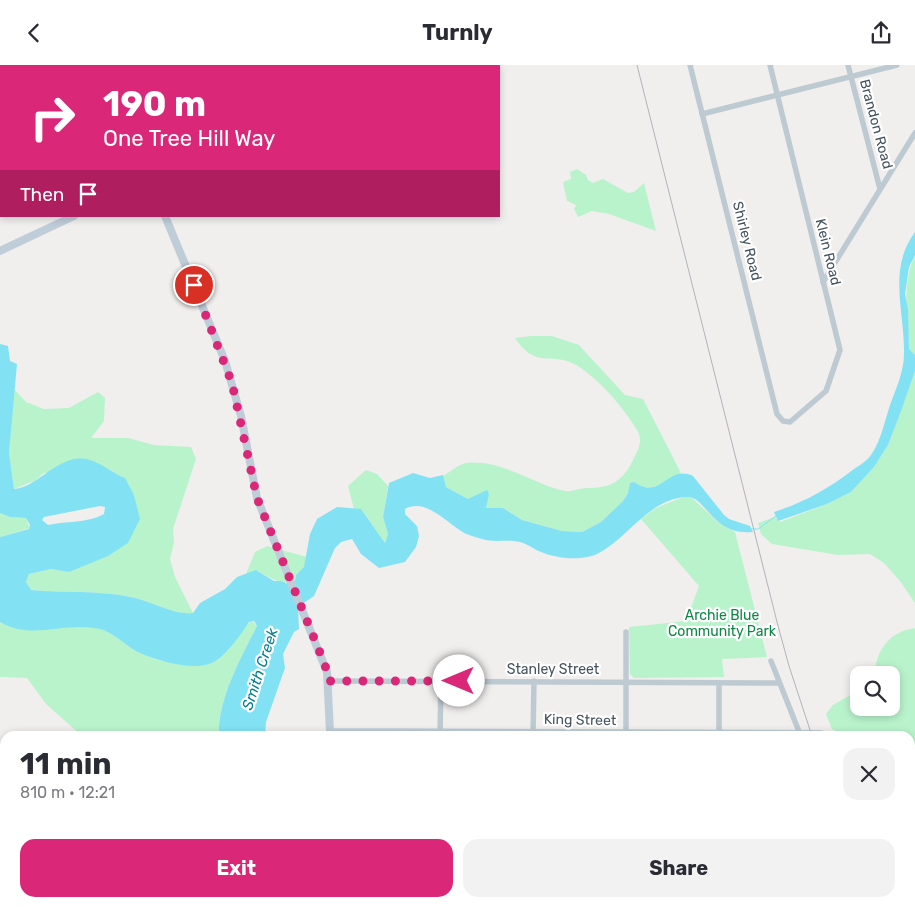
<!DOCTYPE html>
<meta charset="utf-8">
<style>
:root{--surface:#fff;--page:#f2f2f3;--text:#2b2b33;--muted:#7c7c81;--accent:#db2777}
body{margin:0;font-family:Rubik,sans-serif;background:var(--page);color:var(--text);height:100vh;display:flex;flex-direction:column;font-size:19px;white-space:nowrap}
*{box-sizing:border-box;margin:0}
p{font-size:16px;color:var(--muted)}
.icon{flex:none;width:28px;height:28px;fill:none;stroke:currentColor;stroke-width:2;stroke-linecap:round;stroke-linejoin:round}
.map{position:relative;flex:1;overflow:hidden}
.details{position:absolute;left:0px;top:666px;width:915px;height:176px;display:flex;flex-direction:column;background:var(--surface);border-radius:15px 15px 0 0;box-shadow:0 2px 8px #0003}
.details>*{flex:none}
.banner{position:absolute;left:0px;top:0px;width:500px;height:152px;box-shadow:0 2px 8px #0003;background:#db2777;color:#fff;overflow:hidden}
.tools{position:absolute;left:850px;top:601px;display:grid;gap:10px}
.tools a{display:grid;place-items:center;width:50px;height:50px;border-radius:10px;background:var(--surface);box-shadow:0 2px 8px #0003;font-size:25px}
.pin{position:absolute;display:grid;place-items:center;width:42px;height:42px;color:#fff;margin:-21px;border:2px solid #fff;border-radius:50%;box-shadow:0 1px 5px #0007}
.me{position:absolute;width:55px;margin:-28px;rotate:270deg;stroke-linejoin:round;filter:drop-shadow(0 0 4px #0008)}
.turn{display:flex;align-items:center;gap:18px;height:105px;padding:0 20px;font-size:22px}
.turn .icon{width:65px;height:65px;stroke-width:2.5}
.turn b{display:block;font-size:35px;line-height:42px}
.then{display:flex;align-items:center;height:48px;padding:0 20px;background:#0003;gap:10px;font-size:19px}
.round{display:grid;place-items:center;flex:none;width:52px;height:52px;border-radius:15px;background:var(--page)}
.headline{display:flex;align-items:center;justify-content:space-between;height:85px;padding:0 20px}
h1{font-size:30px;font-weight:700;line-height:38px}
.cta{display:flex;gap:10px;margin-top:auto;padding:10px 20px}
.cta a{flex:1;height:58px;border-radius:15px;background:var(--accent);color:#fff;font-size:20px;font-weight:700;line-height:58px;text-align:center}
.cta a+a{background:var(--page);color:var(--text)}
header{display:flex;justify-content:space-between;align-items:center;height:65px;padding:0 20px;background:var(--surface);font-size:22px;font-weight:700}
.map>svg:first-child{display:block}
.green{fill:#b9f3cc}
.water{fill:#82e2f4;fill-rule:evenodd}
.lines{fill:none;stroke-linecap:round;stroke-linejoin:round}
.stream{stroke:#82e2f4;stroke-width:1}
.highway-casing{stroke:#6d8fae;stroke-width:11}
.street{stroke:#becad2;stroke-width:5.5}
.secondary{stroke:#bfcdd9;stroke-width:8}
.highway{stroke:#82a4c2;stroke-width:10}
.rail{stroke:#b0b4ba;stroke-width:1}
.route{stroke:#db2777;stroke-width:9;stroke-dasharray:0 16.2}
.labels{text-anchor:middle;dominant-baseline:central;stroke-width:4.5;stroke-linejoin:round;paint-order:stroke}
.street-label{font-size:14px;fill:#45535e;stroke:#fff}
.park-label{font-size:14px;fill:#0e8644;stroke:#fff}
.water-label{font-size:15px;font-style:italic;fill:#037e95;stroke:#fff}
</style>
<header><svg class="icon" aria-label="back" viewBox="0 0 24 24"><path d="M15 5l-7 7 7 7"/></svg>Turnly<svg class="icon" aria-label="share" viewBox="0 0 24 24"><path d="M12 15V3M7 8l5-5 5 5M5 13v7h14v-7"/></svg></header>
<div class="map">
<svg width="915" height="842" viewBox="0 0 915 842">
<rect width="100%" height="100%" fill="#f1eeee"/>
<!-- green -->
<g class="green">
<polygon points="577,104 586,110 588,115 593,118 603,114 628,128 634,127 644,118 656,166 609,149 592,146 578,152 574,144 576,140 567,136 563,117 571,114 570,107"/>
<path d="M915,190V290L909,285C908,252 901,220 915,190Z"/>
<path d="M531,271H552L579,280L625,330L643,334L681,408C663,416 652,430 634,417L623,436L601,457L582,467L562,466L522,455L503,443H485L446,422L443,411C450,407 459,399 466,398C502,394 532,419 565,426C572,427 580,423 587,423C612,423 623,416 634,393C639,383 643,375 637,365C622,341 602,317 578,301C551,285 537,306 515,273Z"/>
<polygon points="915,306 915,538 900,516 884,498 870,489 838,490 772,479 761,469 758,458 775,452 780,457 827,439 851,427 874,402 888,380"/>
<path d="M13,323L26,337L44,344L69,343L98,327L105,333L104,356L91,373H128L154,380L191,382L196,394L173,464L174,478L170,494L175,512L193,548C173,550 151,536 131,532C97,525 65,528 31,525L26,517L29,509L51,504L70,507L125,413L101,401L44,408L34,416L14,424L9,388Z"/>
<polygon points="366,405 377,409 388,421 383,452 388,469 385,478 361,444 354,444 348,421"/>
<polygon points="683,432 691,432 718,457 735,467 767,592 722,594 724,612 634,613 630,609 629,562 686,556 699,521 641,454 656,443"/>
<polygon points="0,448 10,452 26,453 30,463 0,472"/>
<path d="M267,481L307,492L304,503L296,510L294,522C280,516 272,515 258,506L246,509L255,487Z"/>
<path d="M252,556L257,561C241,592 217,636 219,671H82L46,639L27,613L0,612V557C32,575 64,556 97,563C114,567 125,581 140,588C159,597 193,605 214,597C228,592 240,563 252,556Z"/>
<path d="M915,563V711L910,708V671H845L832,664L826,649L833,640L859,625V642H891V610H874C877,584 889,567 915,563Z"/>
</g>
<!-- water -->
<g class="water">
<path d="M915,167V190L909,202L905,229L908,244L909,284L915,290V306L901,346L888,380L874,402L851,427L827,439L778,456L774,447C805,437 828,424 854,404C860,400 867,396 871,390C881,376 885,355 890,340C896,324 904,306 904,289C905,246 887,205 915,167Z"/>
<path d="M0,279L8,281L10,296L17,299L9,388L14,424C37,424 60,386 90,395C101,398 113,408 125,413L134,430L140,454L128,478L108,491L69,507L51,504L29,509L26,517L31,525C65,528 97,525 131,532C151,536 173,550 193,548L200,538L225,524L237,512L256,505L274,516H281L294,522L296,510L304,502L310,469L317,454L337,442L361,444L385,478L388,469L383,452L389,418L413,408L430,413L443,410L446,422L468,434L487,425L489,429L486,443H503L522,455L562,466L582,467L601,457L623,436L628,428L630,418L634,417C662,436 667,399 693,411L724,450L729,454L750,461L753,467C712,471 706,431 687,432C650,433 629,472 599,488C584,496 559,494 544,488C536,486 528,479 520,477C507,474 494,478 482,474C475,472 467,470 461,466C445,456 425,433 405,444V449L417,461L419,471L416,482L405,497L379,503L361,489L352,474L341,477L335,483L314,531L298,542L299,564L294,567L283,589L285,603L266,657L265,671H219C217,636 241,592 257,561L254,556L249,557C242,568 225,592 214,597C196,607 158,596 140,588C123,580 113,565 94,563C62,558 30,575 0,557V472L29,464L30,460L26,453L10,452L0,448ZM100,441L105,442L104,449C88,458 66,456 48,460L42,455L44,452Z"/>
<polygon points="219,838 278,838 275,842 216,842"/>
<polygon points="410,838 502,838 509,842 404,842"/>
</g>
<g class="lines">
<!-- stream -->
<polyline class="stream" points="751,464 758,464 776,451"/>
<!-- highway casing -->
<g class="highway-casing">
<g id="highway">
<polyline points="82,0 83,1"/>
<polyline points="93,0 94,1"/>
<polyline points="0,691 5,694"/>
<polyline points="0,832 3,842"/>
<polyline points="85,838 90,842"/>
<polyline points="25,842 29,838"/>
<polyline points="128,842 128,838"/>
</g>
</g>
<!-- street -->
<g class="street">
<polyline points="240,0 241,1"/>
<polyline points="690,0 777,349 783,356 790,357 826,326 840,285 770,0"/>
<polyline points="848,0 880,124"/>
<polyline points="702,49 897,0"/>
<polyline points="823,217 915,68"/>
<polyline points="626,567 626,671"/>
<polyline points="771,596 800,669"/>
<polyline points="329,616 778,618"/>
<polyline points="440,671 441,616"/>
<polyline points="533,671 534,616"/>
<polyline points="719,671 719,618"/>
</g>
<!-- secondary -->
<g class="secondary">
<polyline points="403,1 406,0"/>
<polyline points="165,151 225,296 241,351 257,433 327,607 330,667 819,669 830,671"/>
<polyline points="0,186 74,151"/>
<polyline points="910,714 915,717"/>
</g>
<!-- highway -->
<use href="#highway" class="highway"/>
<!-- rail -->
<g class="rail">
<polyline points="637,0 777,557 789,601 812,671"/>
<polyline points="0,782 5,782"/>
<polyline points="613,838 633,842"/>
<polyline points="752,842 752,838"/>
</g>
</g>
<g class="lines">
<!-- route -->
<polyline class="route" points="194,220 232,318 257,433 325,600 329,616 459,616"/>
</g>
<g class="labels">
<!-- street labels -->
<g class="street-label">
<text transform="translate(876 59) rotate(75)">Brandon Road</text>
<text transform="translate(747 176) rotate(76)">Shirley Road</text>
<text transform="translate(828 187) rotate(76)">Klein Road</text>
<text x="553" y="604">Stanley Street</text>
<text transform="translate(580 655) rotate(1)">King Street</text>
</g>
<!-- park labels -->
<g class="park-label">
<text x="722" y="550">Archie Blue<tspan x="722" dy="16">Community Park</tspan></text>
</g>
<!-- water labels -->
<g class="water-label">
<text transform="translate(260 604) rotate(-72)">Smith Creek</text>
</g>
</g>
</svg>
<div class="tools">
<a><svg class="icon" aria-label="search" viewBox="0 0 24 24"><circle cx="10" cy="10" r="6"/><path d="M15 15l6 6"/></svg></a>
</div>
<div class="pin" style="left:194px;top:220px;background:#d93025"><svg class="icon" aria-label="arrive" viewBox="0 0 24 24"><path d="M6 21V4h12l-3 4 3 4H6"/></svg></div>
<svg class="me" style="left:459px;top:616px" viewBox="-20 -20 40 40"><circle r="19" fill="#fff"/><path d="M0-13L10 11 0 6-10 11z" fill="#db2777"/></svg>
<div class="banner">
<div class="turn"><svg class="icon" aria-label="right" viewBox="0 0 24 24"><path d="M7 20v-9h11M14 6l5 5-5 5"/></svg><div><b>190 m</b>One Tree Hill Way</div></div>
<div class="then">Then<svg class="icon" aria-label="arrive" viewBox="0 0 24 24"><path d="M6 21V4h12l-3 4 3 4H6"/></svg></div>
</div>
<section class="details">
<div class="headline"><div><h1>11 min</h1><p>810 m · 12:21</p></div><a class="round"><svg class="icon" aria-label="close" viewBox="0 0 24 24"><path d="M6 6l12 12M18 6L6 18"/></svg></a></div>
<div class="cta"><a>Exit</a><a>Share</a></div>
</section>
</div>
